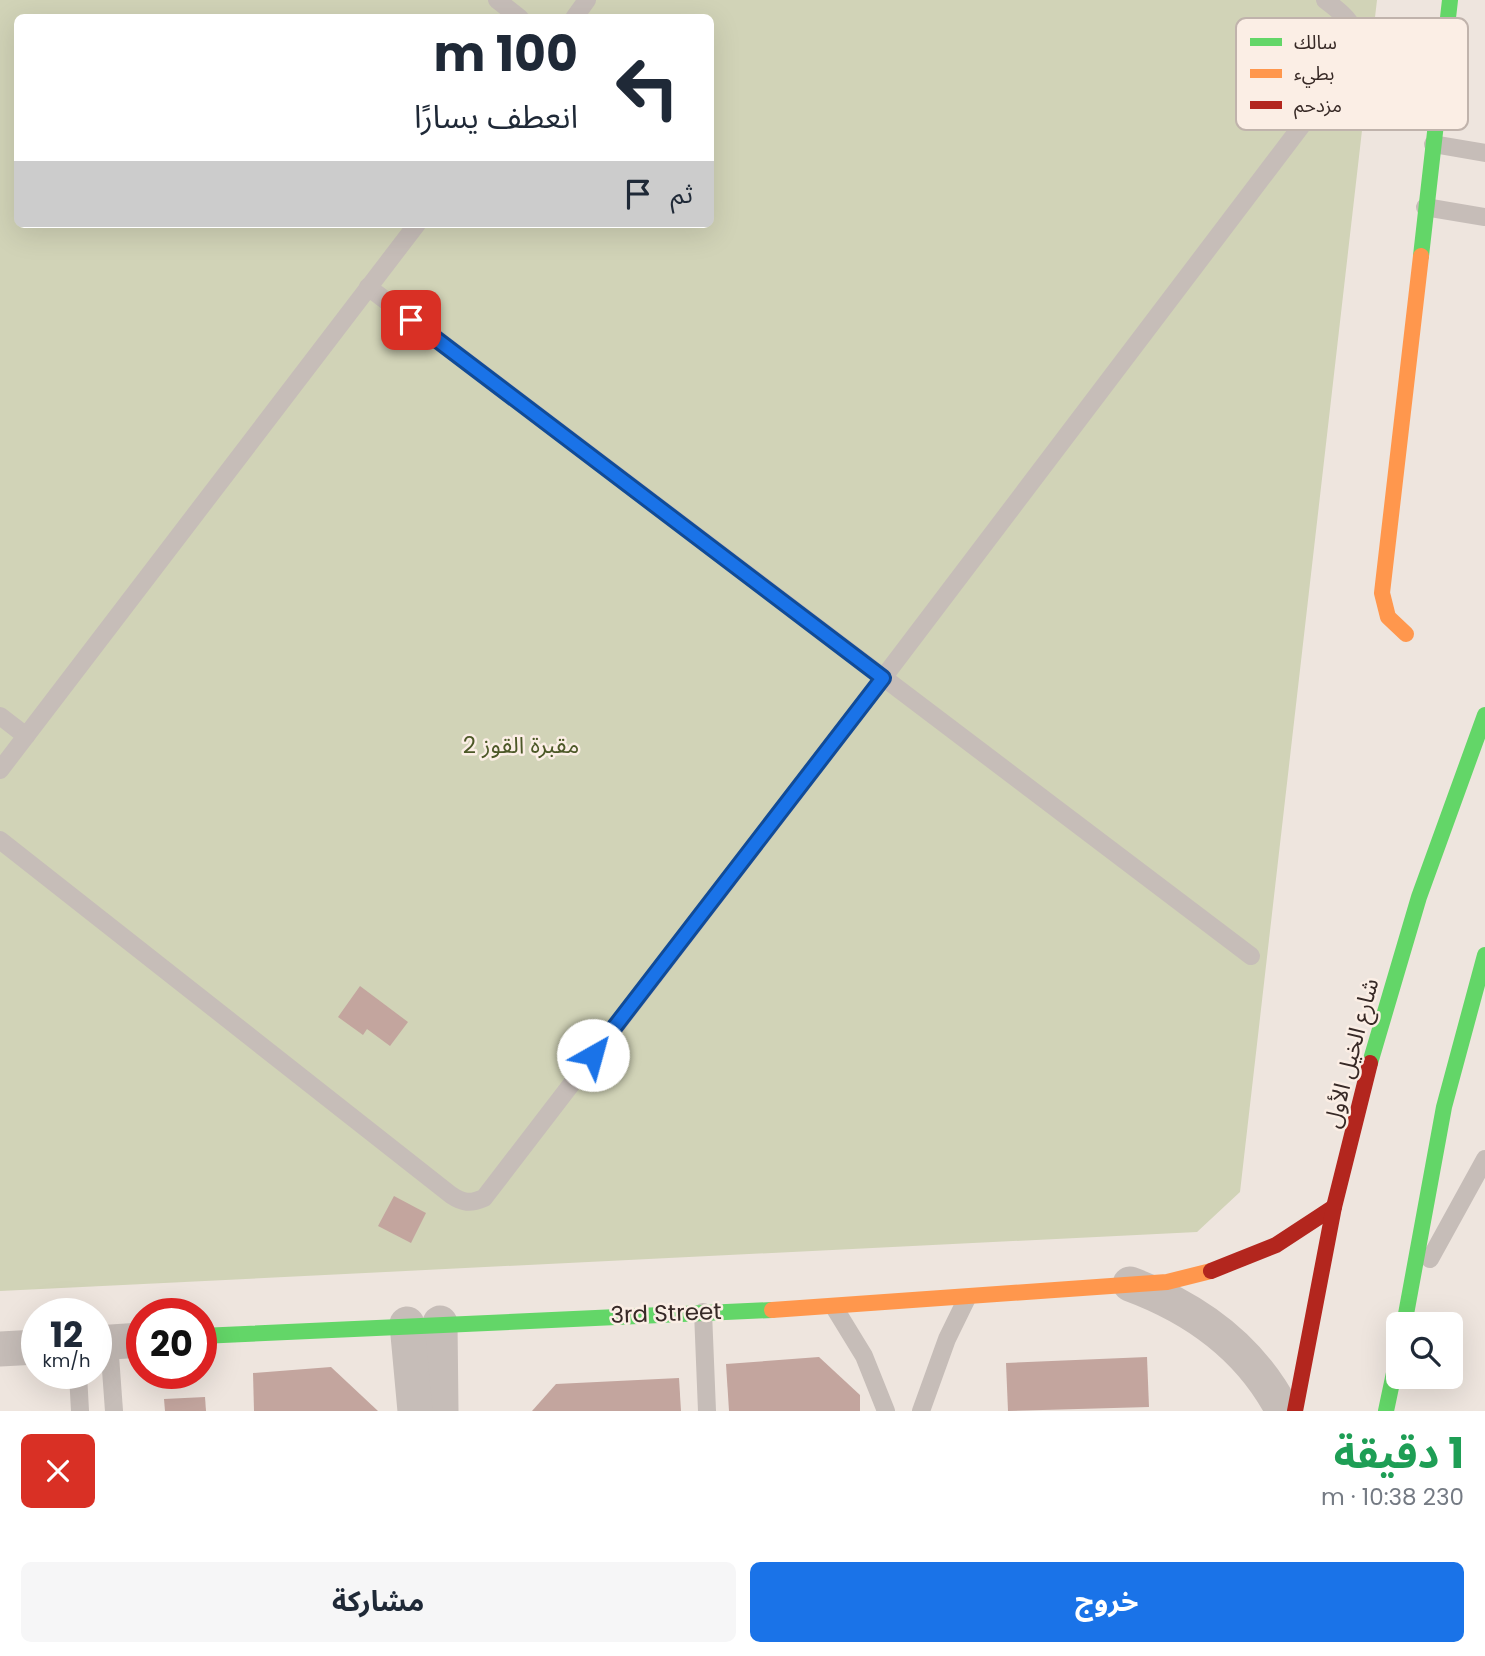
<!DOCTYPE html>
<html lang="ar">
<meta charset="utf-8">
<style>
:root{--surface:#fff;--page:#f6f6f7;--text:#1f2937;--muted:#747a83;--accent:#1a73e8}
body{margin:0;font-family:Poppins,"Noto Sans Arabic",sans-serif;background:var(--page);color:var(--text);direction:rtl;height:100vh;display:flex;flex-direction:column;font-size:26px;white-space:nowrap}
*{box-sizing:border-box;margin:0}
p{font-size:23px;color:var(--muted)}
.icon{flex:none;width:38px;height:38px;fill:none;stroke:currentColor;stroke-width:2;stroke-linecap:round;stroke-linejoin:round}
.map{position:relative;height:1411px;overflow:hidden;direction:ltr}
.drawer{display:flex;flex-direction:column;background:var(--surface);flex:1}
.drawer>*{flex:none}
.banner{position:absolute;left:14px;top:14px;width:700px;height:214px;border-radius:10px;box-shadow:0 7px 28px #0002;direction:rtl;background:#fff;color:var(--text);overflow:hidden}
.fabs{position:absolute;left:1386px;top:1312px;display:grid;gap:14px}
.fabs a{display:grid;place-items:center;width:77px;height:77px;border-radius:10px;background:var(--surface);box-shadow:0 7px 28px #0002;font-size:35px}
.speed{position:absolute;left:21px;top:1298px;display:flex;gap:14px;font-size:35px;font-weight:700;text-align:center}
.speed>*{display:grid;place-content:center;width:91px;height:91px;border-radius:50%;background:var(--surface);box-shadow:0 7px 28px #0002;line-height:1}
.speed small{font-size:18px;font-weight:400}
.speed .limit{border:10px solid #d22;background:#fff;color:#111}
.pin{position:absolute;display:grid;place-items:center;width:60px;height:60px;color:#fff;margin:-30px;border-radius:14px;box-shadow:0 4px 10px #0006}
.me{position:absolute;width:77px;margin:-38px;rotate:38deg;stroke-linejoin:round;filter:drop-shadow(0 0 5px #0008)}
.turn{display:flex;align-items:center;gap:24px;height:147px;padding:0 21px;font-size:32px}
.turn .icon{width:91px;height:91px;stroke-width:2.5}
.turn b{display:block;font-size:49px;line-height:60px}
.then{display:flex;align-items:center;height:66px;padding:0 21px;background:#0003;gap:14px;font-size:26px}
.round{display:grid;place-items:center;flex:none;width:74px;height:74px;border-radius:10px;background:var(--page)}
.overview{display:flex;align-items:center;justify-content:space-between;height:119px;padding:0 21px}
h1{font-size:42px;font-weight:700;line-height:52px;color:#1e9e55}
.primary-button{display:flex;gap:14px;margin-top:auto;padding:14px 21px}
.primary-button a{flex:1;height:80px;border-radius:10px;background:var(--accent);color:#fff;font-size:28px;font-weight:700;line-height:80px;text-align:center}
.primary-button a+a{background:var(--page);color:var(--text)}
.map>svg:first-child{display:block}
.green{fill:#d1d3b7;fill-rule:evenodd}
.building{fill:#c3a59e}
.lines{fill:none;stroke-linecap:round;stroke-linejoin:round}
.lane{stroke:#c6bdb8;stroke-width:18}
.street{stroke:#c6bdb8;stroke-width:35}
.fast{stroke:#63d668;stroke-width:16}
.slow{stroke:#ff974d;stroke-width:16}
.jam{stroke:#b3261e;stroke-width:16}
.route-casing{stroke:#114b97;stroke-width:18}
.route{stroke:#1a73e8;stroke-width:12}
.labels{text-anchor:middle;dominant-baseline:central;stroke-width:5;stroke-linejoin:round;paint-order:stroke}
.park-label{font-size:23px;fill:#4c5827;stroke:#fbeee5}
.street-label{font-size:23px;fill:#372926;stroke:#fbeee5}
.key{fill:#fbeee5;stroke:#c0b3ac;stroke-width:2}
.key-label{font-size:19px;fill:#372926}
</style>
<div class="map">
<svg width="1485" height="1411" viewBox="0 0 1485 1411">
<rect width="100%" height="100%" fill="#eee5de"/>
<!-- green -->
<path class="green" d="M0,0H1377L1240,1192L1197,1232L0,1291ZM18,18H710V224H18Z"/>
<!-- building -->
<g class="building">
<polygon points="360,986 408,1022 390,1046 367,1029 363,1035 338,1017"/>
<polygon points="394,1196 426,1213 411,1243 378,1226"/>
<polygon points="819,1357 860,1395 860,1411 729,1411 726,1364"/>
<polygon points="1147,1357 1149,1407 1008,1411 1006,1363"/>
<polygon points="331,1367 378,1411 254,1411 253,1373"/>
<polygon points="679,1378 681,1411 532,1411 556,1384"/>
<polygon points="205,1397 206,1411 165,1411 164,1399"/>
</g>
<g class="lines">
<!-- lane -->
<g class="lane">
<polyline points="497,0 520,18"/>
<polyline points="574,18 587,0"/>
<polyline points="1433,144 1485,153"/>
<polyline points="1425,207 1485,217"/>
<polyline points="368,287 1251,956"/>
<polyline points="0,716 26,736"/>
<polyline points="0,770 417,224"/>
<path d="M0,840L451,1195C463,1203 470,1204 484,1198L883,678L1346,67C1366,34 1352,20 1325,0"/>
<polyline points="1430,1259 1485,1159"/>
<polyline points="834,1307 864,1356 886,1411"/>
<polyline points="703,1312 707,1411"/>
<polyline points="109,1342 114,1411"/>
<polyline points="78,1374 80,1411"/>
<polyline points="921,1411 947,1339 967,1298"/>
</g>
<!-- street -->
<g class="street">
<path d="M1130,1284C1195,1308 1250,1347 1283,1411"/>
<polyline points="440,1323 441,1411"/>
<polyline points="407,1324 415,1411"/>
<polyline points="96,1343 142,1340"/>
<polyline points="0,1349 37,1347"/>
</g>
<!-- fast -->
<g class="fast">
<polyline points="1421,256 1450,0"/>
<polyline points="1370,1063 1419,897 1485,715"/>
<polyline points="1404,1325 1444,1107 1485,955"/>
<polyline points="201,1336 772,1310"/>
<polyline points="1386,1411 1398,1354"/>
</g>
<!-- slow -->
<g class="slow">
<polyline points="1406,634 1388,617 1382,593 1421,256"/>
<polyline points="772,1310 1167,1282 1211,1271"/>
</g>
<!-- jam -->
<g class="jam">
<polyline points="1211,1271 1276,1245 1334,1207"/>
<polyline points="1295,1411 1334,1207 1370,1063"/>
</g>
</g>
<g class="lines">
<!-- route casing -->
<g class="route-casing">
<polyline id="route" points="411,320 883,678 593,1055"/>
</g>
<!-- route -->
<use href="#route" class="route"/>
</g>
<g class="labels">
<!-- park labels -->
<g class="park-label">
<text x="521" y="745">مقبرة القوز 2</text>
</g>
<!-- street labels -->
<g class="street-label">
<text transform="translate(1351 1053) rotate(-75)">شارع الخيل الأول</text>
<text transform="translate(666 1313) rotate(-2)">3rd Street</text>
</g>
</g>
<!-- legend -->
<rect x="1236" y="18" width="232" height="112" rx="10" class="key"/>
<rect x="1250" y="38" width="32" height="8" fill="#63d668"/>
<rect x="1250" y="69" width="32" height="9" fill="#ff974d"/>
<rect x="1250" y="101" width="32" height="8" fill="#b3261e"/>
<g class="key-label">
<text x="1294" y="49">سالك</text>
<text x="1294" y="80">بطيء</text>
<text x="1294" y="112">مزدحم</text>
</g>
</svg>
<div class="fabs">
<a><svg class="icon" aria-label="search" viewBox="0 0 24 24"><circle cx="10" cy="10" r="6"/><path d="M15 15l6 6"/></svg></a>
</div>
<div class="speed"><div>12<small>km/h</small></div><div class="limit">20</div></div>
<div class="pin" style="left:411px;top:320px;background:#d93025"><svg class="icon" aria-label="arrive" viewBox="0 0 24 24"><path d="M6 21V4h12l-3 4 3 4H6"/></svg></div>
<svg class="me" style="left:593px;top:1055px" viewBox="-20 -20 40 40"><circle r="19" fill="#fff"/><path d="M0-13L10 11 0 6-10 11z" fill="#1a73e8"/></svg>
<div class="banner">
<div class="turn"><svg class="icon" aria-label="left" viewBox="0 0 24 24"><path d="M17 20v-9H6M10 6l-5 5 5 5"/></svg><div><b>100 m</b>انعطف يسارًا</div></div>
<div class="then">ثم<svg class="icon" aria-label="arrive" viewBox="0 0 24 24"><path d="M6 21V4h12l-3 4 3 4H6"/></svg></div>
</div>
</div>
<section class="drawer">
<div class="overview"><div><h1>1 دقيقة</h1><p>230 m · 10:38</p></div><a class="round" style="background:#d93025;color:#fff"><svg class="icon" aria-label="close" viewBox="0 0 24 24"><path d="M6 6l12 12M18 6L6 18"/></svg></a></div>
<div class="primary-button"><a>خروج</a><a>مشاركة</a></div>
</section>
